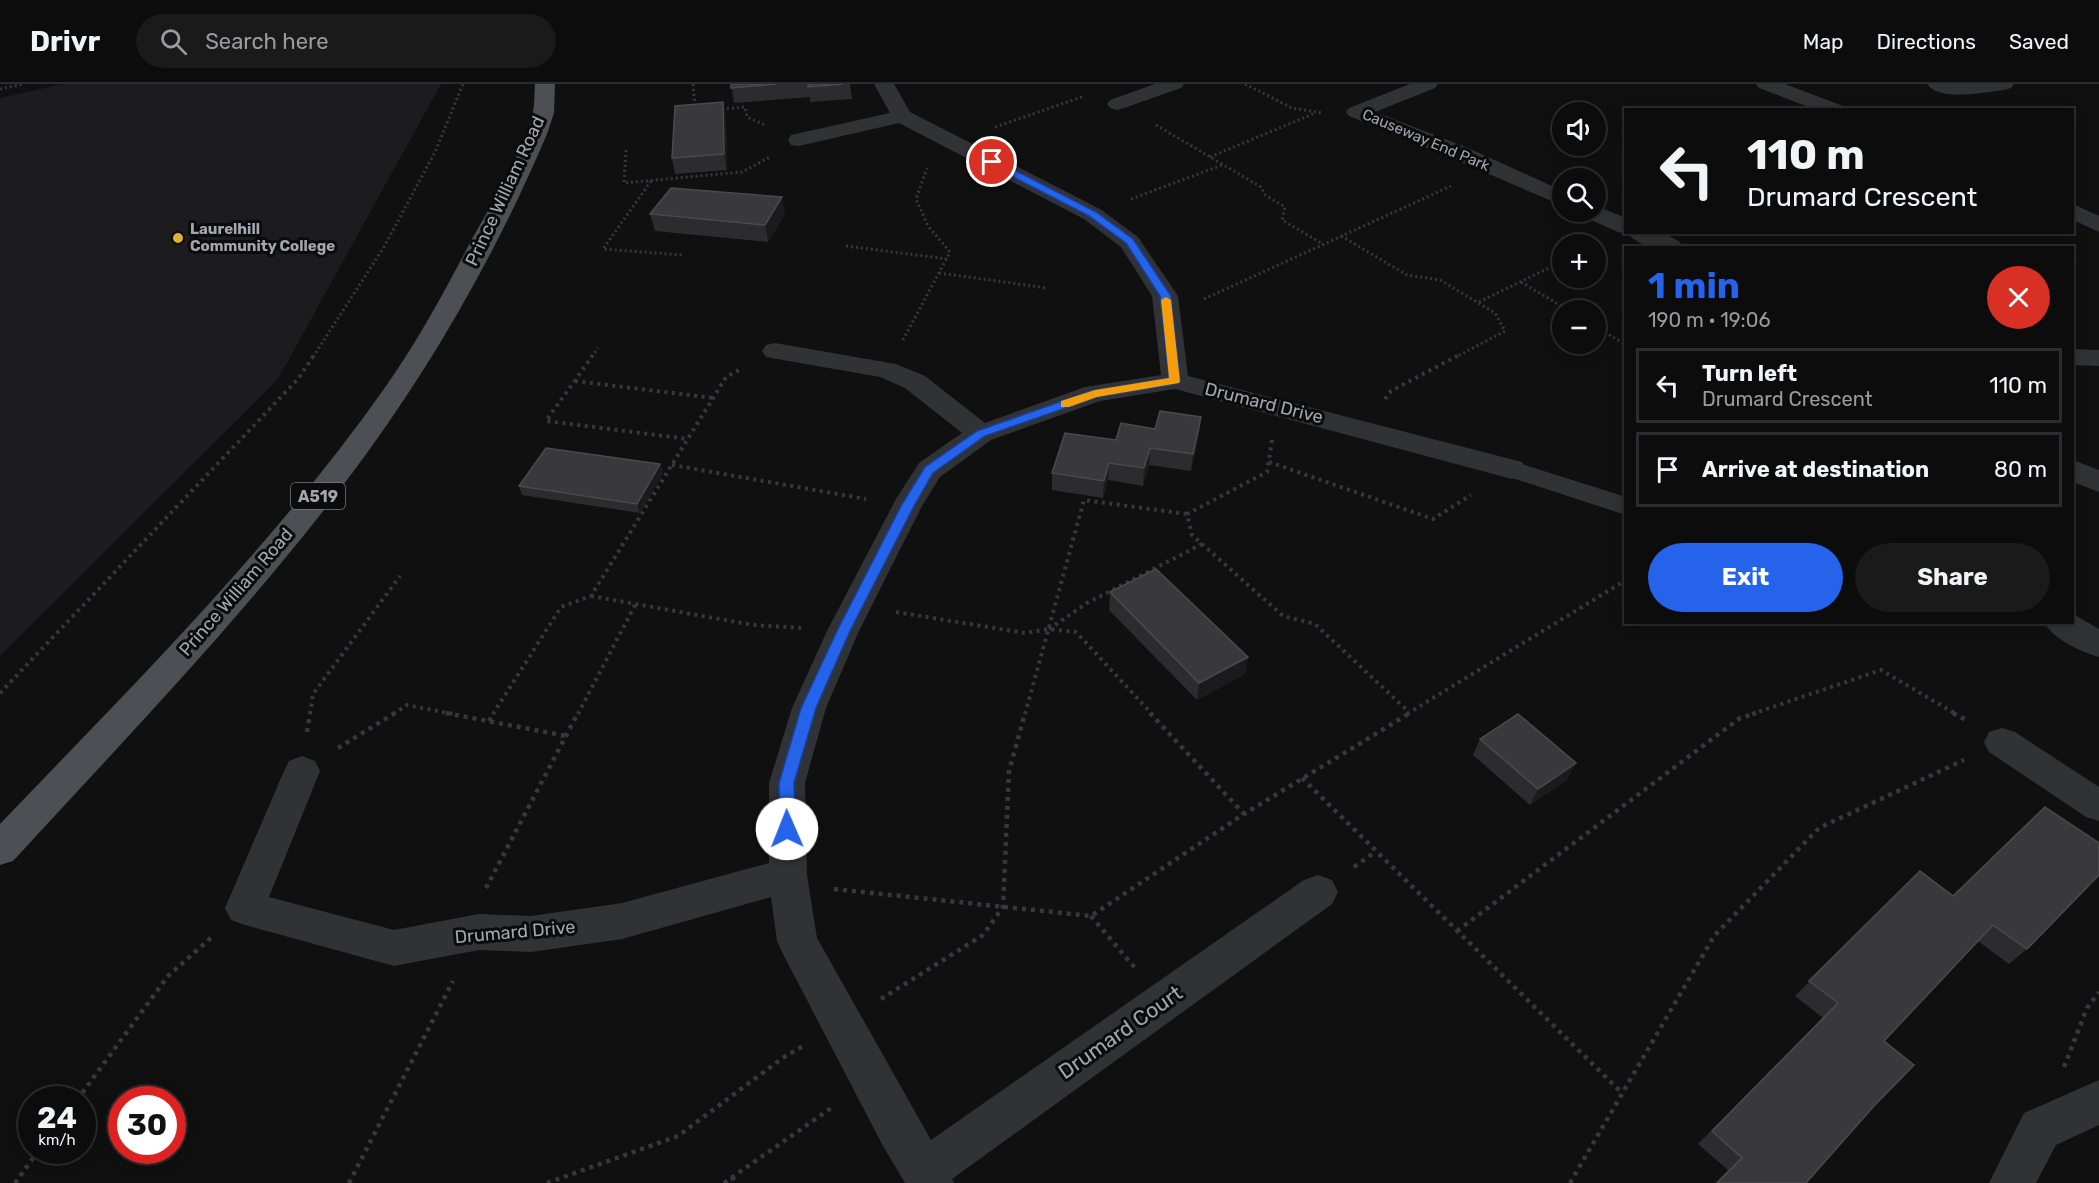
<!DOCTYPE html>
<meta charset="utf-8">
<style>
:root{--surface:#0c0c0d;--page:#1a1a1b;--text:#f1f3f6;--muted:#9a9b9d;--line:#2c2c2e;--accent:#2563eb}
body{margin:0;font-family:Rubik,sans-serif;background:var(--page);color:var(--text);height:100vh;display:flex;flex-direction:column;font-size:22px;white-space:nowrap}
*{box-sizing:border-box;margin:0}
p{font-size:20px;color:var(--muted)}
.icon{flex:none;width:33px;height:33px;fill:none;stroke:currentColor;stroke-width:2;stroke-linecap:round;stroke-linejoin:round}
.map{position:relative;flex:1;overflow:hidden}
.panel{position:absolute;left:1624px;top:162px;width:450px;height:378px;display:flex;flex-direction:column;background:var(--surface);border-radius:0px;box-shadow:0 3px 15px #0003,0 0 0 2px var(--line)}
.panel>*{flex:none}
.hud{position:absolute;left:1624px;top:24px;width:450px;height:126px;border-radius:0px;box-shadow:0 3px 15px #0003,0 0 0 2px var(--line);background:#0c0c0d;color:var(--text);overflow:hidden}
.tools{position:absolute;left:1552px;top:18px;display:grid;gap:12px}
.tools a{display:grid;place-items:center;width:54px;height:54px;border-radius:50%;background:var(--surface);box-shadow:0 3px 15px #0003,0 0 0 2px var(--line);font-size:30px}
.speed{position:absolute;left:18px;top:1002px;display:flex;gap:12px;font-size:30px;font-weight:700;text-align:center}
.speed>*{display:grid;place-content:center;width:78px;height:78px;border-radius:50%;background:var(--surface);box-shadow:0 3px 15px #0003,0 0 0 2px var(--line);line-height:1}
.speed small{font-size:15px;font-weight:400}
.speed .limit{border:9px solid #d22;background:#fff;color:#111}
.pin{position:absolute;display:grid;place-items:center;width:51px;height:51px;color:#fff;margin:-26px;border:3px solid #fff;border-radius:50%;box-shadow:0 2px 6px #0007}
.me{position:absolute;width:66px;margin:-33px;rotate:359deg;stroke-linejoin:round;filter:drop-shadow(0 0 4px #0008)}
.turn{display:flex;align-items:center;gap:21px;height:126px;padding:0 24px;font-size:27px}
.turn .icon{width:78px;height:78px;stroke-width:2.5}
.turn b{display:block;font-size:42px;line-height:51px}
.round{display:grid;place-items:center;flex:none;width:63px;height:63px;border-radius:32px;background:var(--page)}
.head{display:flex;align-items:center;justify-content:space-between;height:102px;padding:0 24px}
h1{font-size:36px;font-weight:700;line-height:45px;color:var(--accent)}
.button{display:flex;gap:12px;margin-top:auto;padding:12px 24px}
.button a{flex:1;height:69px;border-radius:36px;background:var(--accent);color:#fff;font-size:24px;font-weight:700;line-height:69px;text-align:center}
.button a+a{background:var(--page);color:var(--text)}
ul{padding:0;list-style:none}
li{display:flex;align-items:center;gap:18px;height:75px;margin:0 12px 9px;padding:0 12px;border:3px solid var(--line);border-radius:0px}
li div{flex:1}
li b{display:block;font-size:22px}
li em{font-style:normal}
header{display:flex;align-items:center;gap:36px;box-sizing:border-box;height:84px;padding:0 30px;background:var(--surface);border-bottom:2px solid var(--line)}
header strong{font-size:28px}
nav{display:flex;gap:33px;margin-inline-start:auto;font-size:21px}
.search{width:420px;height:54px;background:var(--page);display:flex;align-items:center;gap:15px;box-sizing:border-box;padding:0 21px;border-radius:33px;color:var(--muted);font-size:22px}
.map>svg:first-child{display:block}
.built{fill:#1c1c1e}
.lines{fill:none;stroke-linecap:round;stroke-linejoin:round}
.path-far2{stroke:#37383c;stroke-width:3;stroke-dasharray:2 3;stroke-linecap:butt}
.path-far1{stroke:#37383c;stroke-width:4;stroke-dasharray:3 4.5;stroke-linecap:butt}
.path{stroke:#37383c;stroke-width:4.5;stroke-dasharray:4 5;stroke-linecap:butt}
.service{fill:#313236;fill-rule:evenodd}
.pedestrian{fill:#313236;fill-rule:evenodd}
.minor{fill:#313236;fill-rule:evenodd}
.primary{fill:#4d4f54;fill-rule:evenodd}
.wall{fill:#2c2c2f}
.shaded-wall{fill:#1b1b1d}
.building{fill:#39393d;stroke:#494a4f;stroke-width:1.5}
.route{fill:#2563eb;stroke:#184099;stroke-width:1.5}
.slow{fill:#f59e0b}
.poi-dot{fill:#e0b039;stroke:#0b0b0c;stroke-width:2}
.labels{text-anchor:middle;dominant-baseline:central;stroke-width:6;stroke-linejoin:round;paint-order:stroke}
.far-street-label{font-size:15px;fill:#a2a6b1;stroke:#0b0b0c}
.far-poi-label{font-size:15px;font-weight:bold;fill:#a2a6b1;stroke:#0b0b0c;text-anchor:start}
.shield{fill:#0b0b0c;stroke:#757880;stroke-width:1.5}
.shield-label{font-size:16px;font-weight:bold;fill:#a2a6b1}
.street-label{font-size:18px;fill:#a2a6b1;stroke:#0b0b0c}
.near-street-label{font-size:21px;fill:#a2a6b1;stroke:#0b0b0c}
</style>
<header>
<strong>Drivr</strong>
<div class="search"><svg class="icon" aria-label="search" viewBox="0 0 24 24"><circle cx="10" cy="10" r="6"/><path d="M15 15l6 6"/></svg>Search here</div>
<nav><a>Map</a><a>Directions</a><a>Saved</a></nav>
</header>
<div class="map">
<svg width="2099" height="1099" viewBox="0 0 2099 1099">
<rect width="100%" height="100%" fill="#101011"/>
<!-- built -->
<polygon class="built" points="63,0 441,0 278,295 0,572 0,14"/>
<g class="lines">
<!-- path-far2 -->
<g class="path-far2">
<polyline points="693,0 695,23"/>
<polyline points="1245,0 1292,24 1322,29"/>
<polyline points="0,5 24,0"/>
<polyline points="722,25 745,23 747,33 767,42"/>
<polyline points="1156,41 1261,103 1265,111 1285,123 1282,136 1323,160"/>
<polyline points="995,43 1082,13"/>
<polyline points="626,66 624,99 742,88 770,73"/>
<polyline points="1210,73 1313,30"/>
<polyline points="651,97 603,165 682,171"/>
<polyline points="1131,115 1222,81"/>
<polyline points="1341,152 1407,191 1440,196 1495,229 1505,247 1456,273"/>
<polyline points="846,162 947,175"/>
<polyline points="939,189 1047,204"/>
<polyline points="1521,198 1568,226"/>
<polyline points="1204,215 1451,102"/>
<polyline points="1479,218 1563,177"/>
<polyline points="1596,243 1626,261"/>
<polyline points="903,256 950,168 928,142 916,115 927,84"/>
<polyline points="313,273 384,163 436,66 463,0"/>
<polyline points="592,273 598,264"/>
</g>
<!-- path-far1 -->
<g class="path-far1">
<polyline points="593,271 546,337 688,355"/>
<polyline points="1626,276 1624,277 1626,278"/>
<polyline points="575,297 713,314"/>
<polyline points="1385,315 1391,307 1459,271"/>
<polyline points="1272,356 1267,388 1187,430 1192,451 1202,460 1283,532 1315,540 1409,628"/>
<polyline points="1269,378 1433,435 1471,411"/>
<polyline points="672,381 866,415"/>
<polyline points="591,512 753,541 801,544"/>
<polyline points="896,528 1025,549 1048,545 1076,548 1152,630"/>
<polyline points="1049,545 1087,519 1202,460"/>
<polyline points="0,609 298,295 314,271"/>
<polyline points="310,630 313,610 400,492"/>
<polyline points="393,630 407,621 453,630"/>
<polyline points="493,630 561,523 591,512 726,293 743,284"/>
<polyline points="578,630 635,521"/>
<polyline points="1025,630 1084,416 1187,430"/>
<polyline points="1407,630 1626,496"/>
<polyline points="1752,630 1881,586 1956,630"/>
</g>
<!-- path -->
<g class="path">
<polyline points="446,629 566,652"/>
<polyline points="1150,629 1244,730"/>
<polyline points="1953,629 1966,636"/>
<polyline points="489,637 494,629"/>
<polyline points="307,648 310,629"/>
<polyline points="338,664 395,629"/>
<polyline points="1302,694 1621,1008"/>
<polyline points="1354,783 1375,768"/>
<polyline points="486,804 578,629"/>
<polyline points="834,805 1091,832 1244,730 1410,629"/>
<polyline points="1091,832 1135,884"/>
<polyline points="1457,847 1740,634 1756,629"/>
<polyline points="881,915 983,851 1003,823 1009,687 1025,629"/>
<polyline points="2064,983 2087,924 2099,908"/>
<polyline points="77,1016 168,892 213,852"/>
<polyline points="732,1093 735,1099"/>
<polyline points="15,1099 39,1066"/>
<polyline points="349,1099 453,897"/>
<polyline points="547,1099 678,1052 784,973 803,962"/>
<polyline points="724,1099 834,1022"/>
<polyline points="1570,1099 1714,852 1819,744 1964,676"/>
</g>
<!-- service -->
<polygon class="service" points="1512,377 1626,413 1626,431 1503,391 1499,385 1503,379"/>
<!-- pedestrian -->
<g class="pedestrian">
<polygon points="1155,0 1184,0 1181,4 1124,24 1117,26 1110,24 1107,20 1110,16"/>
<path d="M2073,530L2099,545V573C2081,568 2053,555 2044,538H2073Z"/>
<polygon points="2002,644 2015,648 2099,703 2099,737 2086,733 1989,668 1984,658 1989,648"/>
</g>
<!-- minor -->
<g class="minor">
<polygon points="874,0 894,0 910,28 1100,125 1138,153 1178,212 1188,292 1522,378 1527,385 1522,392 1512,395 1175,305 1100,317 991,356 940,393 922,422 859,547 826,624 805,699 807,791 817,854 931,1056 1304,796 1318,791 1332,796 1338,808 1332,820 952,1095 954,1099 905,1099 883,1062 783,870 777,857 771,813 622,855 531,868 479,866 394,882 245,841 231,836 225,824 284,687 289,677 302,672 315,677 320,687 269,813 394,846 479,830 531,832 622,819 769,779 769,699 792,624 827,547 896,415 919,379 962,349 905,304 880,293 766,273 762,267 766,261 775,259 896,280 925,292 985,339 1085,303 1161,291 1152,212 1121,163 1084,135 899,39 799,62 791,61 788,56 791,51 890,29"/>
<polygon points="1410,0 1438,0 1435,4 1375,28 1468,64 1563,107 1563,122 1452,74 1349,32 1346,28 1349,24"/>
<polygon points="1756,0 1785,0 1843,22 1846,26 1816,26 1759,4"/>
<path d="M1927,0H2014L2011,4L2004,6C1985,8 1939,18 1927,0Z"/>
<polygon points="2073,120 2099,132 2099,148 2073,136"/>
<path d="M1596,122L1626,134V148C1645,148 1672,146 1685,164C1666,164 1642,166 1628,150L1618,148L1584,133L1580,128H1596Z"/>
<polygon points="2073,265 2099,266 2099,282 2073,281"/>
<polygon points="2073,376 2099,386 2099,408 2073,398"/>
<polygon points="2099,996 2099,1041 2056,1061 2036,1099 1989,1099 2024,1029"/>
</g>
<!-- primary -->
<path class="primary" d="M535,0H555L554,29L547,50C495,173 427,290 347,396C245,531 127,653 13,777L0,781V740C134,600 272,463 384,305C418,257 446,205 473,153C491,121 524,67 532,32C535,22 534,11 535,0Z"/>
</g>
<!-- wall -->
<g class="wall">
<polygon points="731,0 850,0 852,15 810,18 810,13 734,19"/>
<polygon points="723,18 726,34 727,86 675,90 672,74"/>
<polygon points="650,130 785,130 768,158 655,147"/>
<polygon points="1201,333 1199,350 1191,387 1149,381 1143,402 1108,396 1103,414 1052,406 1052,389 1116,356 1155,345"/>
<polygon points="660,380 663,389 640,429 522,411 519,402"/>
<polygon points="1110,508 1248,573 1245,590 1197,616 1109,526"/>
<polygon points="1480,655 1567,696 1530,721 1473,671"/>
<polygon points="1920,787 2027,865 2009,880 1978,857 1884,957 1874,1022 1806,1099 1715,1099 1728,1086 1698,1060 1823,934 1795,912"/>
</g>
<!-- shaded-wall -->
<g class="shaded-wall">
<polygon points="723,18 726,34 727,86 724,70"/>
<polygon points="782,113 785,130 768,158 765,141"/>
<polygon points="1201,333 1199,350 1191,387 1193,370"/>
<polygon points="1150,364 1149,381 1143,402 1144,384"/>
<polygon points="1109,379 1108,396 1103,414 1104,397"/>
<polygon points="660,380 663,389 640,429 637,420"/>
<polygon points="1248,573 1245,590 1197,616 1199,599"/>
<polygon points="1576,679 1567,696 1530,721 1538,705"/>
</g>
<!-- building -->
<g class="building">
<polygon points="731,0 777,0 731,4"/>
<polygon points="808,0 843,0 808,3"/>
<polygon points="723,18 724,70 672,74 675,22"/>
<polygon points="671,104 782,113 765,141 650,130"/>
<polygon points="1160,327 1201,333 1193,370 1150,364 1144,384 1109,379 1104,397 1052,389 1065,349 1116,356 1121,339 1155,345"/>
<polygon points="546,364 660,380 637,420 519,402"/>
<polygon points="1156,485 1248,573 1199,599 1110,508"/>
<polygon points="1518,630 1576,679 1538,705 1480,655"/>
<polygon points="2045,723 2099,759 2099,791 2027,865 1993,841 1884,957 1914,981 1874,1022 1806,1099 1717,1099 1742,1074 1712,1047 1838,919 1809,897 1920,787 1953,812"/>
</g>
<!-- route -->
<polygon class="route" points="988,76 995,76 1096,128 1133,155 1171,212 1180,297 1175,300 1097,313 985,352 933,389 914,422 850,547 816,624 794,699 795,745 793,750 787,752 782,750 780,745 779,699 801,624 837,547 901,422 925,383 977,347 1091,307 1169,294 1160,212 1126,159 1089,132 988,80"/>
<!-- slow -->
<polygon class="slow" points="1166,213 1171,216 1180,297 1179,299 1097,313 1069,323 1061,323 1061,317 1095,306 1169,294 1161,216"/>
<!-- markers -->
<circle class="poi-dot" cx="178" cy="154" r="6"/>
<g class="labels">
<!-- far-street labels -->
<g class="far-street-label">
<text transform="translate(1426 56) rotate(23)">Causeway End Park</text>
</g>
<!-- far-poi labels -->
<g class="far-poi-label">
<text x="190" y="145">Laurelhill<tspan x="190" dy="17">Community College</tspan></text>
</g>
<!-- shield labels -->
<rect class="shield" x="291" y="399" width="54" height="26" rx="4.5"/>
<g class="shield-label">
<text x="318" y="412">A519</text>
</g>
<!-- street labels -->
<g class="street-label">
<text transform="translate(505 107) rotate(-65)">Prince William Road</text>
<text transform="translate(1264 319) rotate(14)">Drumard Drive</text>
<text transform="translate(236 508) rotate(-49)">Prince William Road</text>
<text transform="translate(515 848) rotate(-5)">Drumard Drive</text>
</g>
<!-- near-street labels -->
<g class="near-street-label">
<text transform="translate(1120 948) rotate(-35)">Drumard Court</text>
</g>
</g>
</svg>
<div class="tools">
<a><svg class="icon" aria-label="sound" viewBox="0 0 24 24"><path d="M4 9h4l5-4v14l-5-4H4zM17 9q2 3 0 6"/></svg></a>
<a><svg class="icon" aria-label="search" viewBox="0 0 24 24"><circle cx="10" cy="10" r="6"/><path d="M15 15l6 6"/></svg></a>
<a>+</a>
<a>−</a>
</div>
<div class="speed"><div>24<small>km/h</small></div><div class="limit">30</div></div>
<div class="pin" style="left:992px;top:78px;background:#d93025"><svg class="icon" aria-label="arrive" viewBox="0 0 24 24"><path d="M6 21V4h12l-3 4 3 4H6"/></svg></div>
<svg class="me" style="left:787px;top:745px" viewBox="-20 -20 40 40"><circle r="19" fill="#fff"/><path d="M0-13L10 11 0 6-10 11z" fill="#2563eb"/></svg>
<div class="hud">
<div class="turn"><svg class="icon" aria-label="left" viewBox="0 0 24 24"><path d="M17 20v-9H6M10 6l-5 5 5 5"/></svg><div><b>110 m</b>Drumard Crescent</div></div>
</div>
<section class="panel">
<div class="head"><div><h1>1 min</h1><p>190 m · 19:06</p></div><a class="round" style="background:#d93025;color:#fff"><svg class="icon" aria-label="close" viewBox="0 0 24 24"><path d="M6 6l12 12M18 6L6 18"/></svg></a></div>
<ul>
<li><svg class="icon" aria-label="left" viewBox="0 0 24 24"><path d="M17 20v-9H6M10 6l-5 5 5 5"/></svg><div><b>Turn left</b><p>Drumard Crescent</p></div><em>110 m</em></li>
<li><svg class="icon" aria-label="arrive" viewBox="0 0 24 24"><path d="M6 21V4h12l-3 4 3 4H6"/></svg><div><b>Arrive at destination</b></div><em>80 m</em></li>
</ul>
<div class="button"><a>Exit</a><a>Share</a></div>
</section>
</div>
